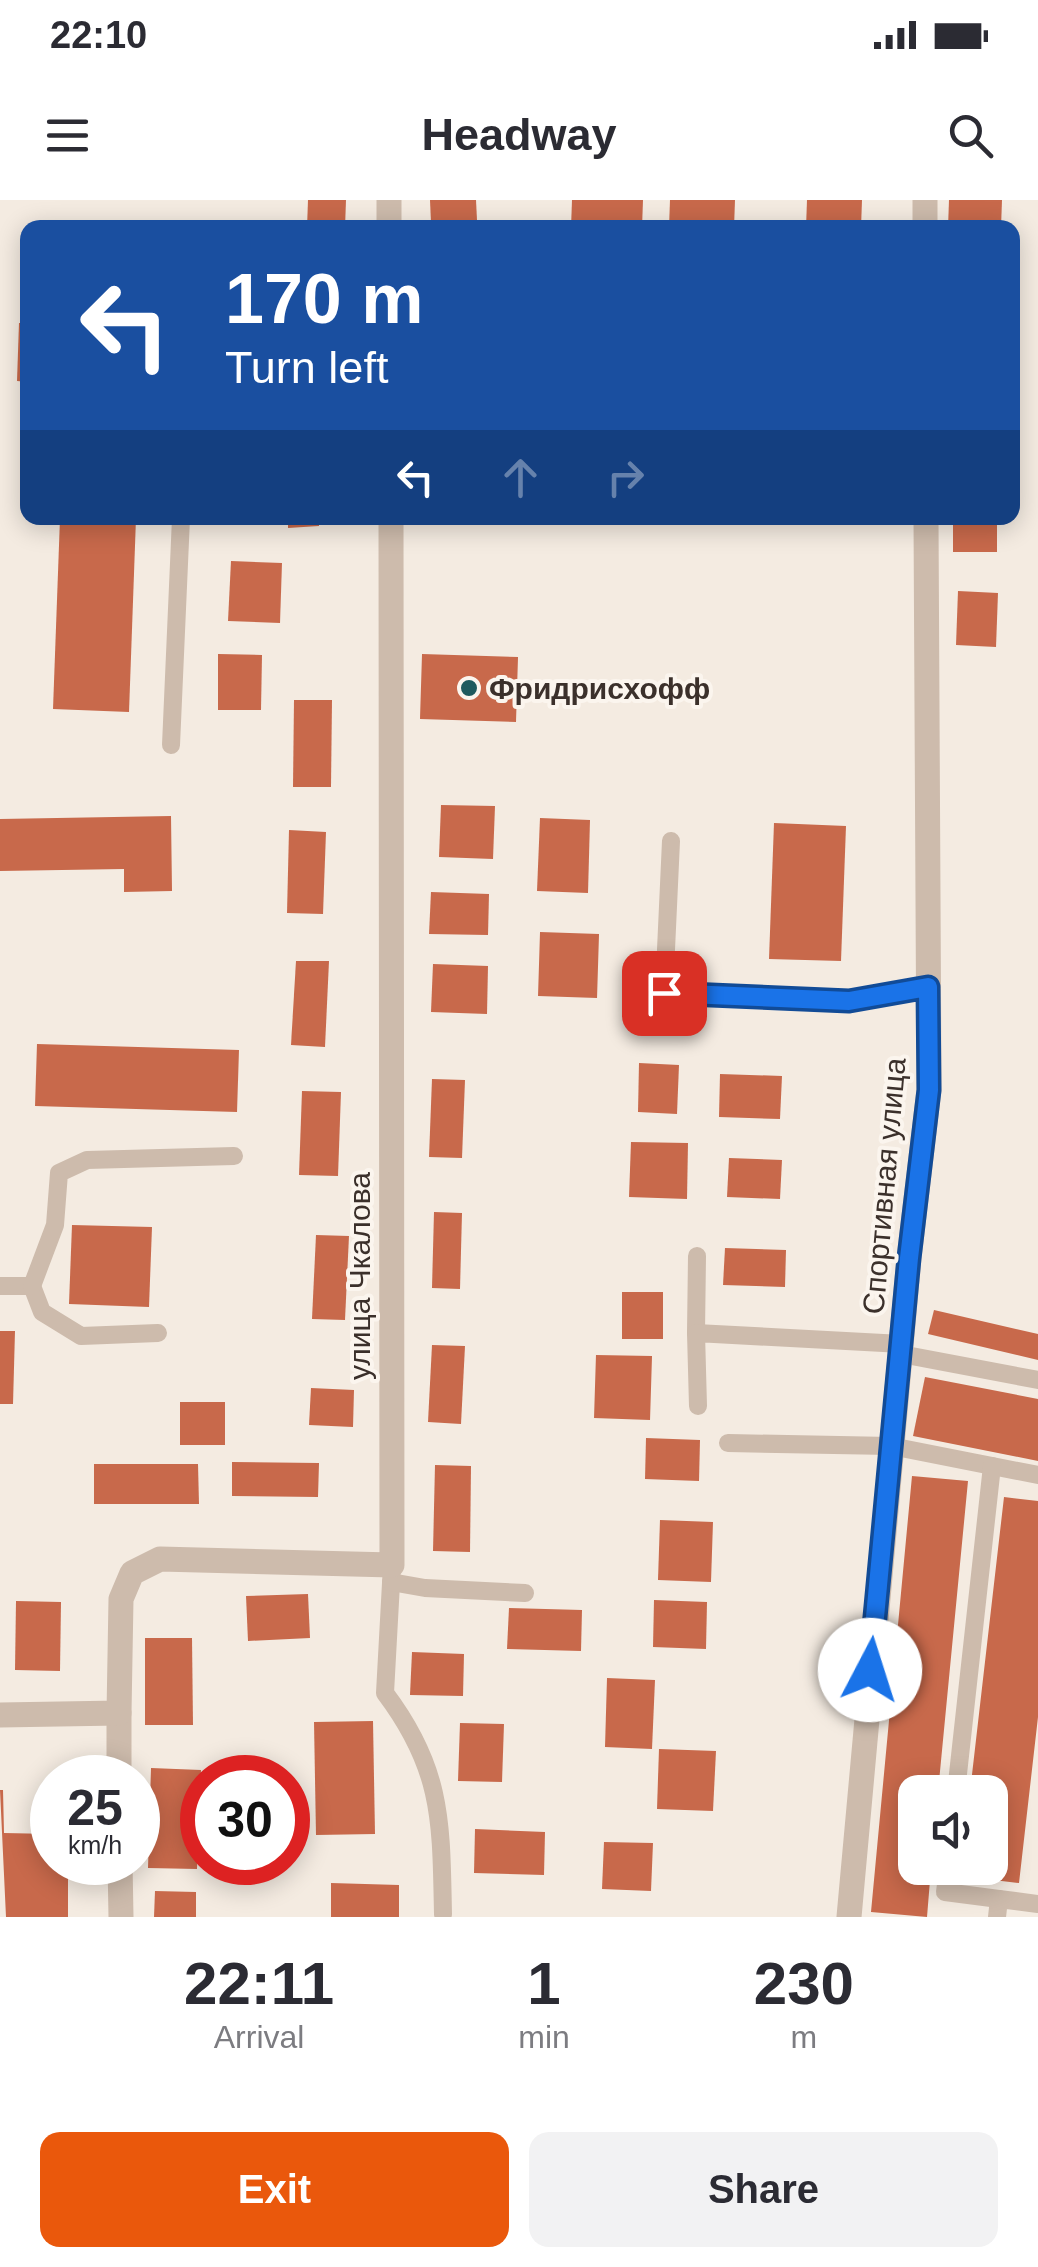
<!DOCTYPE html>
<meta charset="utf-8">
<style>
:root{--surface:#fff;--page:#f2f2f3;--text:#2b2b33;--muted:#7c7c81;--accent:#ea580c}
body{margin:0;font-family:Arial,sans-serif;background:var(--page);color:var(--text);height:100vh;display:flex;flex-direction:column;font-size:38px;white-space:nowrap}
*{box-sizing:border-box;margin:0}
p{font-size:32px;color:var(--muted)}
.icon{flex:none;width:55px;height:55px;fill:none;stroke:currentColor;stroke-width:2;stroke-linecap:round;stroke-linejoin:round}
.map{position:relative;height:1717px;overflow:hidden}
.drawer{display:flex;flex-direction:column;background:var(--surface);flex:1}
.drawer>*{flex:none}
.top-card{position:absolute;left:20px;top:20px;width:1000px;height:305px;border-radius:20px;box-shadow:0 5px 25px #0003;background:#1a4fa0;color:#fff;overflow:hidden}
.controls{position:absolute;left:898px;top:1575px;display:grid;gap:20px}
.controls a{display:grid;place-items:center;width:110px;height:110px;border-radius:20px;background:var(--surface);box-shadow:0 5px 25px #0003;font-size:50px}
.speed{position:absolute;left:30px;top:1555px;display:flex;gap:20px;font-size:50px;font-weight:700;text-align:center}
.speed>*{display:grid;place-content:center;width:130px;height:130px;border-radius:50%;background:var(--surface);box-shadow:0 5px 25px #0003;line-height:1}
.speed small{font-size:25px;font-weight:400}
.speed .limit{border:15px solid #d22;background:#fff;color:#111}
.pin{position:absolute;display:grid;place-items:center;width:85px;height:85px;color:#fff;margin:-42px;border-radius:20px;box-shadow:0 5px 15px #0006}
.me{position:absolute;width:110px;margin:-55px;rotate:5deg;stroke-linejoin:round;filter:drop-shadow(0 0 8px #0008)}
.turn{display:flex;align-items:center;gap:35px;height:210px;padding:0 40px;font-size:45px}
.turn .icon{width:130px;height:130px;stroke-width:2.5}
.turn b{display:block;font-size:70px;line-height:85px}
.lanes{display:flex;align-items:center;height:95px;padding:0 40px;background:#0003;justify-content:center;gap:50px;direction:ltr}
.lanes .off{opacity:.35}
.eta{display:flex;justify-content:space-evenly;align-items:center;height:170px;text-align:center}
.eta b{font-size:60px;font-weight:700;line-height:70px}
.button{display:flex;gap:20px;margin-top:auto;padding:20px 40px}
.button a{flex:1;height:115px;border-radius:20px;background:var(--accent);color:#fff;font-size:40px;font-weight:700;line-height:115px;text-align:center}
.button a+a{background:var(--page);color:var(--text)}
.status{display:flex;justify-content:space-between;align-items:center;height:70px;padding:0 50px;background:var(--surface);direction:ltr}
.status svg{height:28px;fill:currentColor}
header{display:flex;justify-content:space-between;align-items:center;height:130px;padding:0 40px;background:var(--surface);font-size:45px;font-weight:700}
.map>svg:first-child{display:block}
.building{fill:#c8694b}
.lines{fill:none;stroke-linecap:round;stroke-linejoin:round}
.service{stroke:#cdbbac;stroke-width:18}
.minor{stroke:#cdbbac;stroke-width:25}
.tertiary{stroke:#cdbbac;stroke-width:25}
.route-casing{stroke:#114b97;stroke-width:25}
.route{stroke:#1a73e8;stroke-width:18}
.poi-dot{fill:#1f5a5e;stroke:#fbf5ee;stroke-width:4}
.labels{text-anchor:middle;dominant-baseline:central;stroke-width:8;stroke-linejoin:round;paint-order:stroke}
.poi-label{font-size:30px;font-weight:bold;fill:#3b302b;stroke:#fbf5ee;text-anchor:start}
.street-label{font-size:30px;fill:#3b302b;stroke:#fbf5ee}
</style>
<div class="status"><b>22:10</b><svg viewBox="0 0 49 12"><path d="M0 12V9h3v3zM5 12V6h3v6zM10 12V3h3v9zM15 12V0h3v12zM26 1h20v11H26zM47 4h2v5h-2z"/></svg></div>
<header><svg class="icon" aria-label="menu" viewBox="0 0 24 24"><path d="M4 6h16M4 12h16M4 18h16"/></svg>Headway<svg class="icon" aria-label="search" viewBox="0 0 24 24"><circle cx="10" cy="10" r="6"/><path d="M15 15l6 6"/></svg></header>
<div class="map">
<svg width="1038" height="1717" viewBox="0 0 1038 1717">
<rect width="100%" height="100%" fill="#f4ebe1"/>
<!-- building -->
<g class="building">
<polygon points="308,0 346,0 345,28 307,28"/>
<polygon points="430,0 476,0 477,20 431,23"/>
<polygon points="572,0 643,0 642,28 571,28"/>
<polygon points="670,0 735,0 734,28 669,28"/>
<polygon points="807,0 862,0 861,28 806,28"/>
<polygon points="949,0 1002,0 1001,28 948,28"/>
<polygon points="19,123 28,123 28,182 17,181"/>
<polygon points="60,318 136,318 129,512 53,509"/>
<polygon points="288,318 319,318 319,326 288,328"/>
<rect x="953" y="318" width="44" height="34"/>
<polygon points="231,361 282,363 280,423 228,421"/>
<polygon points="958,391 998,393 996,447 956,445"/>
<polygon points="218,454 262,455 261,510 218,510"/>
<polygon points="422,454 518,457 516,522 420,519"/>
<polygon points="294,500 332,500 331,587 293,587"/>
<polygon points="441,605 495,606 493,659 439,657"/>
<polygon points="171,616 172,691 124,692 124,669 0,671 0,619"/>
<polygon points="540,618 590,620 588,693 537,691"/>
<polygon points="774,623 846,626 841,761 769,759"/>
<polygon points="289,630 326,632 323,714 287,713"/>
<polygon points="431,692 489,694 488,735 429,734"/>
<polygon points="540,732 599,734 597,798 538,796"/>
<polygon points="296,761 329,761 325,847 291,845"/>
<polygon points="433,764 488,766 487,814 431,812"/>
<polygon points="37,844 239,850 237,912 35,906"/>
<polygon points="639,863 679,865 677,914 638,912"/>
<polygon points="720,874 782,876 780,919 719,917"/>
<polygon points="432,879 465,880 462,958 429,957"/>
<polygon points="302,891 341,892 338,976 299,975"/>
<polygon points="631,942 688,943 687,999 629,997"/>
<polygon points="729,958 782,960 780,999 727,997"/>
<polygon points="434,1012 462,1013 460,1089 432,1088"/>
<polygon points="72,1025 152,1027 149,1107 69,1104"/>
<polygon points="316,1035 349,1036 345,1120 312,1119"/>
<polygon points="725,1048 786,1050 785,1087 723,1085"/>
<rect x="622" y="1092" width="41" height="47"/>
<polygon points="934,1110 1038,1134 1038,1160 928,1134"/>
<polygon points="0,1131 15,1131 13,1204 0,1204"/>
<polygon points="432,1145 465,1146 461,1224 428,1222"/>
<polygon points="596,1155 652,1156 650,1220 594,1218"/>
<polygon points="925,1177 1038,1199 1038,1261 913,1236"/>
<polygon points="311,1188 354,1190 353,1227 309,1225"/>
<rect x="180" y="1202" width="45" height="43"/>
<polygon points="646,1238 700,1240 699,1281 645,1279"/>
<polygon points="232,1262 319,1263 318,1297 232,1296"/>
<polygon points="94,1264 198,1264 199,1304 94,1304"/>
<polygon points="435,1265 471,1266 470,1352 433,1351"/>
<polygon points="912,1276 968,1281 938,1592 915,1592 915,1668 931,1668 927,1717 871,1712"/>
<polygon points="1004,1297 1038,1301 1038,1517 1019,1683 961,1676 962,1668 990,1668 990,1592 970,1592"/>
<polygon points="660,1320 713,1322 711,1382 658,1380"/>
<polygon points="308,1394 310,1438 248,1441 246,1396"/>
<polygon points="654,1400 707,1402 706,1449 653,1447"/>
<polygon points="16,1401 61,1402 60,1471 15,1470"/>
<polygon points="509,1408 582,1410 581,1451 507,1449"/>
<polygon points="145,1438 192,1438 193,1525 145,1525"/>
<polygon points="412,1452 464,1454 463,1496 410,1495"/>
<polygon points="607,1478 655,1480 652,1549 605,1547"/>
<polygon points="373,1521 375,1634 316,1635 314,1522"/>
<polygon points="460,1523 504,1524 502,1582 458,1581"/>
<polygon points="659,1549 716,1551 713,1611 657,1609"/>
<polygon points="151,1568 201,1570 197,1669 148,1668"/>
<polygon points="0,1590 3,1590 4,1633 52,1634 52,1662 68,1662 68,1717 6,1717"/>
<polygon points="475,1629 545,1632 544,1675 474,1673"/>
<polygon points="604,1642 653,1643 651,1691 602,1689"/>
<polygon points="331,1683 399,1685 399,1717 331,1717"/>
<polygon points="155,1691 196,1692 196,1717 154,1717"/>
</g>
<g class="lines">
<!-- service -->
<g class="service">
<polyline points="171,545 181,318"/>
<polyline points="671,641 664,793 849,801 929,787"/>
<polyline points="0,1086 32,1086 42,1112 81,1136 158,1133"/>
<polyline points="32,1086 55,1025 59,973 87,960 234,956"/>
<polyline points="696,1133 697,1056"/>
<polyline points="901,1154 1038,1180"/>
<polyline points="698,1206 696,1133 902,1144"/>
<polyline points="728,1243 891,1246 1038,1275"/>
<path d="M392,1365L385,1493C443,1570 441,1622 443,1714"/>
<polyline points="391,1382 425,1388 525,1393"/>
<polyline points="956,1592 992,1266"/>
<polyline points="948,1668 945,1692 999,1699"/>
<polyline points="997,1717 999,1699 1038,1704"/>
</g>
<!-- minor -->
<g class="minor">
<polyline points="925,28 925,0"/>
<polyline points="119,1513 119,1578"/>
<polyline points="120,1662 121,1717"/>
<polyline points="849,1717 909,1058 929,890 926,318"/>
</g>
<!-- tertiary -->
<g class="tertiary">
<polyline points="389,28 389,0"/>
<polyline points="0,1515 119,1513 121,1399 132,1373 160,1359 392,1365 391,318"/>
</g>
</g>
<g class="lines">
<!-- route casing -->
<g class="route-casing">
<polyline id="route" points="664,793 849,801 928,787 929,890 909,1058 870,1470"/>
</g>
<!-- route -->
<use href="#route" class="route"/>
</g>
<!-- markers -->
<circle class="poi-dot" cx="469" cy="488" r="10"/>
<g class="labels">
<!-- poi labels -->
<g class="poi-label">
<text x="489" y="488">Фридрисхофф</text>
</g>
<!-- street labels -->
<g class="street-label">
<text transform="translate(884 986) rotate(-85)">Спортивная улица</text>
<text transform="translate(359 1076) rotate(-90)">улица Чкалова</text>
</g>
</g>
</svg>
<div class="controls">
<a><svg class="icon" aria-label="sound" viewBox="0 0 24 24"><path d="M4 9h4l5-4v14l-5-4H4zM17 9q2 3 0 6"/></svg></a>
</div>
<div class="speed"><div>25<small>km/h</small></div><div class="limit">30</div></div>
<div class="pin" style="left:664px;top:793px;background:#d93025"><svg class="icon" aria-label="arrive" viewBox="0 0 24 24"><path d="M6 21V4h12l-3 4 3 4H6"/></svg></div>
<svg class="me" style="left:870px;top:1470px" viewBox="-20 -20 40 40"><circle r="19" fill="#fff"/><path d="M0-13L10 11 0 6-10 11z" fill="#1a73e8"/></svg>
<div class="top-card">
<div class="turn"><svg class="icon" aria-label="left" viewBox="0 0 24 24"><path d="M17 20v-9H6M10 6l-5 5 5 5"/></svg><div><b>170 m</b>Turn left</div></div>
<div class="lanes"><svg class="icon" aria-label="left" viewBox="0 0 24 24"><path d="M17 20v-9H6M10 6l-5 5 5 5"/></svg><svg class="icon off" aria-label="ahead" viewBox="0 0 24 24"><path d="M12 20V5M6 11l6-6 6 6"/></svg><svg class="icon off" aria-label="right" viewBox="0 0 24 24"><path d="M7 20v-9h11M14 6l5 5-5 5"/></svg></div>
</div>
</div>
<section class="drawer">
<div class="eta">
<div><b>22:11</b><p>Arrival</p></div>
<div><b>1</b><p>min</p></div>
<div><b>230</b><p>m</p></div>
</div>
<div class="button"><a>Exit</a><a>Share</a></div>
</section>
